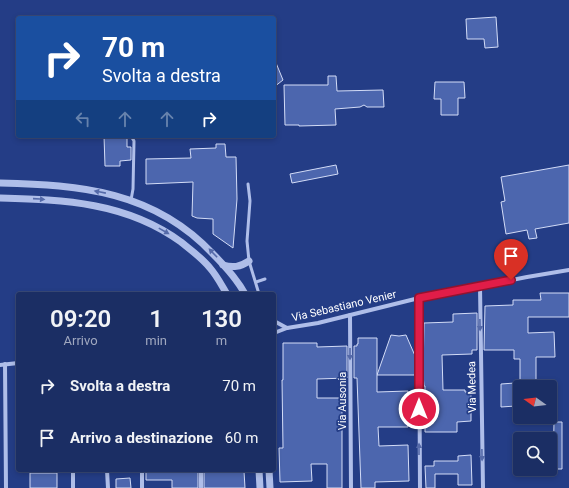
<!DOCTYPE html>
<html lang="it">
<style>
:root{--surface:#1b2e64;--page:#24366a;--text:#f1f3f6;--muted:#a0a8bf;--line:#394a78}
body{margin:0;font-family:Roboto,sans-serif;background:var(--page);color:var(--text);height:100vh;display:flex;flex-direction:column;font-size:15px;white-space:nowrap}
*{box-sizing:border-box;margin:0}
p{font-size:13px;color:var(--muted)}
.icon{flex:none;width:22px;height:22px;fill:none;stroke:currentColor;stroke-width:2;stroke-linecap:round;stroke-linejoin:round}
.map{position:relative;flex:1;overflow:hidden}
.drawer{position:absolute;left:16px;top:292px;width:260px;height:180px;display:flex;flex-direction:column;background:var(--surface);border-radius:4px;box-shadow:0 2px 6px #0003,0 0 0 1px var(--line)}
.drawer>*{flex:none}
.top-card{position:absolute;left:16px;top:16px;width:260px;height:122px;border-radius:4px;box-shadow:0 2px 6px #0003,0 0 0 1px var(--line);background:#1a4fa0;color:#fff;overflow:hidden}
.needle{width:26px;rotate:285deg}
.controls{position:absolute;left:513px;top:380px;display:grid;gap:8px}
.controls a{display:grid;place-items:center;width:44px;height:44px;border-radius:4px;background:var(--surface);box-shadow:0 2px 6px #0003,0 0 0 1px var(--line);font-size:20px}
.pin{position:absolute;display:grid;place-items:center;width:34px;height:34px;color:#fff;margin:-41px -17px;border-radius:50% 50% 50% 0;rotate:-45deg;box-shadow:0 0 4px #0007}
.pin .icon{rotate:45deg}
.me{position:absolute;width:44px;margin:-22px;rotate:0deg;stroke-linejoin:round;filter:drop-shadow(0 0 3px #0008)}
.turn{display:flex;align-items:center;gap:14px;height:84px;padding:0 20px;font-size:18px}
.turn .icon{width:52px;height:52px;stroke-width:2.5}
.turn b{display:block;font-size:28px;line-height:34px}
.lanes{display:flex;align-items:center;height:38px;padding:0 20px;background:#0003;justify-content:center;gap:20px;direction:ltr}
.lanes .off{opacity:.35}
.eta{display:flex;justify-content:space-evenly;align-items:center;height:68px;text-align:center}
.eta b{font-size:24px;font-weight:600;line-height:28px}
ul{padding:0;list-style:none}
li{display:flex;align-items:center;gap:12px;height:52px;padding:0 20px}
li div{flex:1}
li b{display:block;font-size:15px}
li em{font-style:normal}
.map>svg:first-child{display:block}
.building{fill:#4c66ae;stroke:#d3dcf7}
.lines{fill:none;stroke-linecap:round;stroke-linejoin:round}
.service{stroke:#afbee9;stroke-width:3}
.minor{stroke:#afbee9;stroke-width:4}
.tertiary{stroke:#afbee9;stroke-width:7}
.oneway{fill:#556aa9}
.route-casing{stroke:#92132f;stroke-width:10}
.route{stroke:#e11d48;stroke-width:7}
.labels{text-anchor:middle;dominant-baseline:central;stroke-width:3.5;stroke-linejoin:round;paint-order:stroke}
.street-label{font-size:11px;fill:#fff;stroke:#243d86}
</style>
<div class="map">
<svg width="569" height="488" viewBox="0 0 569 488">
<rect width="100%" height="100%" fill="#243d86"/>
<!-- building -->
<g class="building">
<polygon points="496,17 498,47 485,48 484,39 467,39 466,19"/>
<polygon points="274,58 283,80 274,87"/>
<polygon points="328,76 336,76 337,91 383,90 384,107 367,107 364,105 360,107 335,109 336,125 299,126 299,125 285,125 284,85 328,85"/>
<polygon points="435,82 464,82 465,98 458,98 458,115 441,115 441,99 434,99"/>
<polygon points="104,136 127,136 127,147 131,147 131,160 120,161 120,166 105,166"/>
<polygon points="216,144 225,144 226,157 236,157 237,199 233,248 213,234 213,219 197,218 192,216 193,182 146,184 146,159 191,158 190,149 216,148"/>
<polygon points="336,165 338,174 292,183 290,174"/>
<polygon points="569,165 569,223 535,229 537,238 529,239 527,230 506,234 501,202 505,201 501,177"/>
<polygon points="540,293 569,293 569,317 528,317 528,333 554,332 555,357 536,357 536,387 520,387 520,359 514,359 514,350 484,350 485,306 513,305 513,300 541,300"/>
<polygon points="477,313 477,350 472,350 472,354 442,355 443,390 465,390 465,392 471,392 471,421 457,422 457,432 425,432 425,386 424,386 423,374 424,323 453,322 453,314"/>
<polygon points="391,335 399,336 406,335 416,358 416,375 377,375"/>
<polygon points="358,338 377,338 377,392 408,391 408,427 378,427 379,446 408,445 409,481 375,482 375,488 361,488 357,378 354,378 354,346 357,346 357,344 358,344"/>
<polygon points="283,343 317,343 317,347 347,346 347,378 317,379 317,398 342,398 342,488 327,488 327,464 311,464 312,481 280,482 279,448 283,448 282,380 283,380"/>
<polygon points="515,383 516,406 501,407 501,384"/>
<polygon points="554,422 562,422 562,469 553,469"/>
<polygon points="471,455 472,485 458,485 458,474 435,474 435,488 426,488 425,466 434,466 434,461 458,461 458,456"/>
<polygon points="146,470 193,470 194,472 198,472 198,488 172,488 172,480 146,480"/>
<polygon points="222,471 244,471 245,488 204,488 204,472 222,472"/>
<rect x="30" y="473" width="27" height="15"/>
<polygon points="130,478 131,488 116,488 116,479"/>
</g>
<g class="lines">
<!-- service -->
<g class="service">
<polyline points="248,184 250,201 247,241 249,261 259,294"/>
<polyline points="131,200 133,189 134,141 131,136"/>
<polyline points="256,282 265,279"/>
</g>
<!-- minor -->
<g class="minor">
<polyline points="480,286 483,488"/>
<polyline points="419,298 420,488"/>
<polyline points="350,315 351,488"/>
<polyline points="274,321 287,328"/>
<polyline points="274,333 287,328 318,323 419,298 527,277 569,270"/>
<polyline points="5,364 6,488"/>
<polyline points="0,365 18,363"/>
<polyline points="73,470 73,488"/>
<polyline points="107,470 108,488"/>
<polyline points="201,470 201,488"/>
<polyline points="142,488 142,470"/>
</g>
<!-- tertiary -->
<g class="tertiary">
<path d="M0,183C81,185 154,191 213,254C225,266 237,279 245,294"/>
<path d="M0,198C65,200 126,202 181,242C191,250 202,258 210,268C217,276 222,286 227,294"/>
<path d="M223,265C233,268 240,267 249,261"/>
<polyline points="259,470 260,488"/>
<polyline points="269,470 270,488"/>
</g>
</g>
<!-- one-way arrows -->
<defs><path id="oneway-solid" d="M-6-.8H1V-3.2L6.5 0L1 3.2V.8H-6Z"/></defs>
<g class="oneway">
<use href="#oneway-solid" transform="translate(100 192) rotate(-169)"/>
<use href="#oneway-solid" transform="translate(39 199) rotate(4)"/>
<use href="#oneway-solid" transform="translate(164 231) rotate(29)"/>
<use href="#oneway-solid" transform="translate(213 253) rotate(-134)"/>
<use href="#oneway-solid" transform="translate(480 325) rotate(89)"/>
<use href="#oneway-solid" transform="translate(350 354) rotate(90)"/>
<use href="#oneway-solid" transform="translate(419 449) rotate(-90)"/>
<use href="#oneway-solid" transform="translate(482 455) rotate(89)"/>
</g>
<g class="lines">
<!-- route casing -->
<g class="route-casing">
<polyline id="route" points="419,409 419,298 511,280"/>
</g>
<!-- route -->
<use href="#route" class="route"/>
</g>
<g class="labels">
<!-- street labels -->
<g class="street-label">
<text transform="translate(344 306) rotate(-13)">Via Sebastiano Venier</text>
<text transform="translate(472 387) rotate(-91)">Via Medea</text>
<text transform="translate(342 401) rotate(-90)">Via Ausonia</text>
</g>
</g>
</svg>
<div class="controls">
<a><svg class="needle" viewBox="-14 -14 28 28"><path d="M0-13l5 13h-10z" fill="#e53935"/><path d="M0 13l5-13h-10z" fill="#a0a8bf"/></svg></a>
<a><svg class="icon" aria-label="search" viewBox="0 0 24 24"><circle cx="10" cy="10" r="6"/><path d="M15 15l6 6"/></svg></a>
</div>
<div class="pin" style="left:511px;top:280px;background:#d93025"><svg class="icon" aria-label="arrive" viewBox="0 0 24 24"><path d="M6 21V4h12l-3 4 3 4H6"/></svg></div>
<svg class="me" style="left:419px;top:409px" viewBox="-20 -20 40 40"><circle r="17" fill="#e11d48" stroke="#fff" stroke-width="3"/><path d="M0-11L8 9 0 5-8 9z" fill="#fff"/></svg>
<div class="top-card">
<div class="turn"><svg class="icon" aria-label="right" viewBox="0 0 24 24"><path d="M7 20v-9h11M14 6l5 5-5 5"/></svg><div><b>70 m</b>Svolta a destra</div></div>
<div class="lanes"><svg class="icon off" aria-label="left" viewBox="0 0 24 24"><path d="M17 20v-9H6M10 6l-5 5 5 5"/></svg><svg class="icon off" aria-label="ahead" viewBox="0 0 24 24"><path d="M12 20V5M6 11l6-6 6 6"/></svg><svg class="icon off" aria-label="ahead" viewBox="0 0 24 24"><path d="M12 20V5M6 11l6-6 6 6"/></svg><svg class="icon" aria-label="right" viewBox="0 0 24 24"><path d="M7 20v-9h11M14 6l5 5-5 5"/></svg></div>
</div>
<section class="drawer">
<div class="eta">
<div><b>09:20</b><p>Arrivo</p></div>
<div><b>1</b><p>min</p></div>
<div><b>130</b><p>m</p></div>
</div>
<ul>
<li><svg class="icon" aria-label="right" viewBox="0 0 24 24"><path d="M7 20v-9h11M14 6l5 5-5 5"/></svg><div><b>Svolta a destra</b></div><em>70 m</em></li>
<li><svg class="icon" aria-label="arrive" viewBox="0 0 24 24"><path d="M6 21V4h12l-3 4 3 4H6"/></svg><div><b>Arrivo a destinazione</b></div><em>60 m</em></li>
</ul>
</section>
</div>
